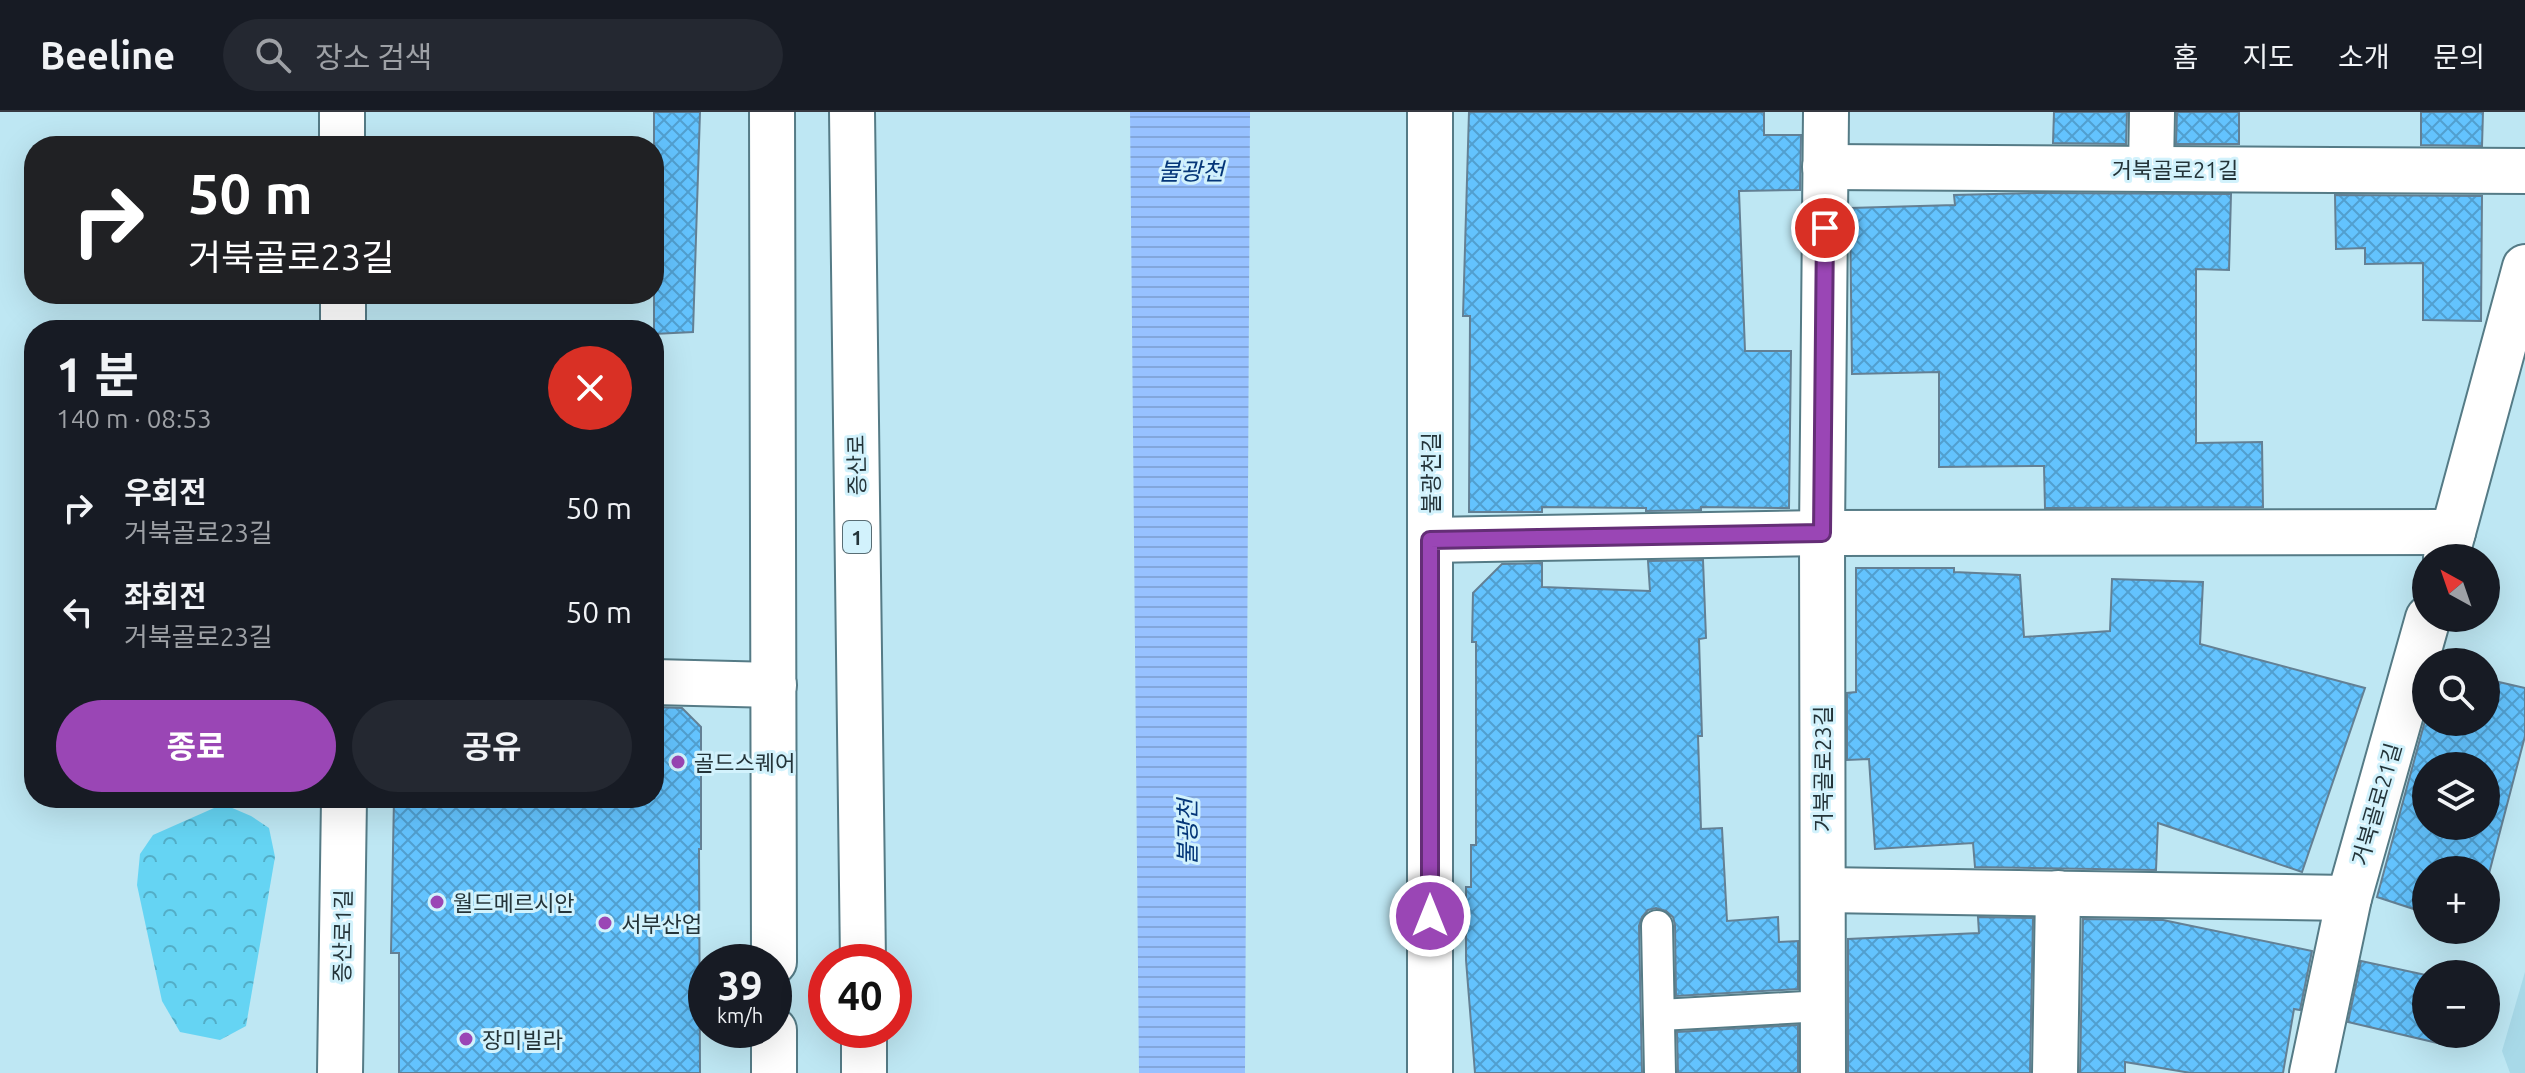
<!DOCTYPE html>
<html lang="ko">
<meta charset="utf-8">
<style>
:root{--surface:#171b24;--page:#242831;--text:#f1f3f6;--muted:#9ea1a6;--line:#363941;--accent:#9a46b5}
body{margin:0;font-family:Ubuntu,"Noto Sans KR",sans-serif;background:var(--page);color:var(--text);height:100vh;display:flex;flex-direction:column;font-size:30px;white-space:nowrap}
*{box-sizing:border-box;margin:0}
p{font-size:26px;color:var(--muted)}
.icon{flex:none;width:44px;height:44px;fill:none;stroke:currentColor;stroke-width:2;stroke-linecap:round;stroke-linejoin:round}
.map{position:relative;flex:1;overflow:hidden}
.sheet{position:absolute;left:24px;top:208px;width:640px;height:488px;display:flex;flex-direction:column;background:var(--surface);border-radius:32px;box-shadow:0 8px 32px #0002}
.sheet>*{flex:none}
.hud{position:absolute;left:24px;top:24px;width:640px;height:168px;border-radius:32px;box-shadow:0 8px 32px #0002;background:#202124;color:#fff;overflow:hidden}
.needle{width:52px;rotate:320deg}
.fabs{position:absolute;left:2412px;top:432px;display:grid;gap:16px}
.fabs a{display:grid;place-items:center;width:88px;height:88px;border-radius:50%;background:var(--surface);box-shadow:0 8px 32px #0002;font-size:40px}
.speed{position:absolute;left:688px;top:832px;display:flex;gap:16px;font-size:40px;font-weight:700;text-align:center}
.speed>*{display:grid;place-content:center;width:104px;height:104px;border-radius:50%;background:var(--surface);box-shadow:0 8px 32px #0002;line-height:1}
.speed small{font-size:20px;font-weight:400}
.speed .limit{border:12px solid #d22;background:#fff;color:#111}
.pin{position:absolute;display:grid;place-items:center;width:68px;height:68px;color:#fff;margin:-34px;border:4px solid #fff;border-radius:50%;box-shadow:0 2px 8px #0007}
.me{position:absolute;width:88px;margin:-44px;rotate:0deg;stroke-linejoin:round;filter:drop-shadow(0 0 6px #0008)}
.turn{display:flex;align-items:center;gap:28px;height:168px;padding:0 32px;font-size:36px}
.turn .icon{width:104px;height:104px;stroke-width:2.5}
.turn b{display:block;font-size:56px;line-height:68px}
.round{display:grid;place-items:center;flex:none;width:84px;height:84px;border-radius:42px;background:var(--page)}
.overview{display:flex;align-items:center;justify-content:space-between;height:136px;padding:0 32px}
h1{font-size:48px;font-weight:700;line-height:60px}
.button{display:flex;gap:16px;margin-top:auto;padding:16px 32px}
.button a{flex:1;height:92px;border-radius:48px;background:var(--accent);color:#fff;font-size:32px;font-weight:700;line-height:92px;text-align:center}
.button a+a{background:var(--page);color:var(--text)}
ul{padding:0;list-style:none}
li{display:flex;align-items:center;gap:24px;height:104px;padding:0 32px}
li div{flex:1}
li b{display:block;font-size:30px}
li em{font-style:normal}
header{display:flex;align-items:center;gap:48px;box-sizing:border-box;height:112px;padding:0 40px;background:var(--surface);border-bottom:2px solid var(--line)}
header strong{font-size:38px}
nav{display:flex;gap:44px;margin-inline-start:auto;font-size:28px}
.search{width:560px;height:72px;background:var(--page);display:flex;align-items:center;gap:20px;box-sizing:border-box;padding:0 28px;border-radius:44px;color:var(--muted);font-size:30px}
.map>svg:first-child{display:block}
.built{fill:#a8d9e8}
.park{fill:url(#park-crowns)}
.water{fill:url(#water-rules)}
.building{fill:url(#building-cross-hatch);stroke:#638094;stroke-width:2;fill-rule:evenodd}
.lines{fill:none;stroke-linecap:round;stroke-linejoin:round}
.lane-casing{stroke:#557b86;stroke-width:34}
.street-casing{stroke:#557b86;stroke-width:48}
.secondary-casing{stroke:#557b86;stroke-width:48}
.primary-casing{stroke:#557b86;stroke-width:48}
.lane{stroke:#fff;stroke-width:30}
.street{stroke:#fff;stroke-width:44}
.secondary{stroke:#fff;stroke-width:44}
.primary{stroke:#fff;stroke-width:44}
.route-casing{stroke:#642e76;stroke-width:20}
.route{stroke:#9a46b5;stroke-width:14}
.poi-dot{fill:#9a46b5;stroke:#d2f2fc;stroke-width:3}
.labels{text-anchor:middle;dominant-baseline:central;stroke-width:6;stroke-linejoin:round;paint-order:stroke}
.shield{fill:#d2f2fc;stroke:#586d74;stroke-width:2}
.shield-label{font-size:20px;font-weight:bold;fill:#243439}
.street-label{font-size:22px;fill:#243439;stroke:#d2f2fc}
.poi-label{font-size:22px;fill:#243439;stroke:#d2f2fc;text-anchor:start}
.water-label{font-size:24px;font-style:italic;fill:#043678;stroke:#d2f2fc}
</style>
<header>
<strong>Beeline</strong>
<div class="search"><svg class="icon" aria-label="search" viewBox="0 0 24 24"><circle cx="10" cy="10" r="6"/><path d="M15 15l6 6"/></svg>장소 검색</div>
<nav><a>홈</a><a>지도</a><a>소개</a><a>문의</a></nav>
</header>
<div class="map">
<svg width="2525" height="961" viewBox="0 0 2525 961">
<defs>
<pattern id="park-crowns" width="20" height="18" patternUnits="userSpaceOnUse" patternTransform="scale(2)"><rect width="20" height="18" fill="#65d4f3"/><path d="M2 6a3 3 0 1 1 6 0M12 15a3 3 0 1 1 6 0" fill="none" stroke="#53adc6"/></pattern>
<pattern id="water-rules" width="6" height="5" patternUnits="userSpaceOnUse" patternTransform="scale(2)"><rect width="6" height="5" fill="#97c1ff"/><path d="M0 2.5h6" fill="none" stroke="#82a6db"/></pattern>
<pattern id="building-cross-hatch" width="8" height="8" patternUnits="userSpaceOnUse" patternTransform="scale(2)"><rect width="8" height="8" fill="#63c3fe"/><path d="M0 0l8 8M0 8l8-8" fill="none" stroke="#519fcf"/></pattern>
</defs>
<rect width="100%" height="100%" fill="#bee7f3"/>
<!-- built -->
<polygon class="built" points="2525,860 2525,961 2510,961 2502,939"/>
<!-- park -->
<polygon class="park" points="223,692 251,704 269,716 275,745 246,914 220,928 180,920 162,889 137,773 140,742 153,723"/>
<!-- water -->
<polygon class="water" points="1130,0 1250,0 1245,961 1139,961"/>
<!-- building -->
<g class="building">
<polygon points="654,0 700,0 693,220 654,222"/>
<polygon points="1469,0 1764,0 1764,23 1801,23 1800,78 1739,79 1745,239 1791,239 1789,396 1701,395 1701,398 1646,399 1646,396 1542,395 1542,400 1469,400 1470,204 1463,204"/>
<polygon points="2054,0 2127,0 2126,32 2053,31"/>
<polygon points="2177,0 2239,0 2239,32 2176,32"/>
<polygon points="2421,0 2483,0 2482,34 2421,33"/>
<polygon points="2037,81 2231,82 2229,158 2196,157 2196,331 2262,330 2263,395 2045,396 2044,354 1939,355 1939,260 1852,262 1850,96 1955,93 1954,83"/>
<polygon points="2335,83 2482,84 2481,209 2423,208 2423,151 2365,152 2365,136 2336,137"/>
<polygon points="1703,448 1706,526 1699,527 1702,624 1698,624 1701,717 1722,716 1727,809 1778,805 1779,830 1798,829 1798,877 1676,884 1675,813 1673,805 1666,799 1656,796 1648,798 1642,805 1639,814 1642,961 1475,961 1466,848 1466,775 1471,775 1471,733 1476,733 1476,530 1472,530 1473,481 1502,452 1542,451 1542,475 1650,479 1648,449"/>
<polygon points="1856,456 1954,456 1954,460 2020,463 2024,525 2110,519 2112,467 2203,470 2200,532 2365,576 2302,760 2158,711 2156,758 1975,755 1973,731 1875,737 1869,647 1847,648 1847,581 1856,580"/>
<path d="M2486,567L2525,576V624L2486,773V758H2426V801L2377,785L2426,605V610H2486ZM2426,654H2486V714H2426Z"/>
<polygon points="654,595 682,596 701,615 701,737 699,737 700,961 399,961 399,841 391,841 394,686 654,686"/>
<polygon points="1978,805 2033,806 2030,961 1848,961 1848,827 1979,821"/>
<polygon points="2083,807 2163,808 2312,839 2300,898 2294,897 2283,961 2191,961 2125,950 2125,961 2080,961"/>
<polygon points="2361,849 2426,863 2426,922 2449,922 2446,933 2348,910"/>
<polygon points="1798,913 1798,961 1678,961 1677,920"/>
</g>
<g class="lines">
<!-- lane casing -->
<g class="lane-casing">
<g id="lane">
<polyline points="1657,814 1660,961"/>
<polyline points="1660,903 1823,894"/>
</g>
</g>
<!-- street casing -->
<g class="street-casing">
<g id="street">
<polyline points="342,0 342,34"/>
<polyline points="1825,55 2525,59"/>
<polyline points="2151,57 2152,0"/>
<polyline points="343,182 343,218"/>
<polyline points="1430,428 1822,421 2453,420"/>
<polyline points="2446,446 2525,155"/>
<polyline points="654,570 774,573"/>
<polyline points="1823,778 2349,786"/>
<polyline points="340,961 344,686"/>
<polyline points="1823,961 1822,421 1826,0"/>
<polyline points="2055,961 2058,781"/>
<polyline points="2312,961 2349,786 2428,506"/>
</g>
</g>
<!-- secondary casing -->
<g class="secondary-casing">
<polyline id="secondary" points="1430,961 1430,0"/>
</g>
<!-- primary casing -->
<g class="primary-casing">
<g id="primary">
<polyline points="772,0 774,850"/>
<polyline points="852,0 863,850"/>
<polyline points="864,918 864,961"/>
<polyline points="774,961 774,918"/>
</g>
</g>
<!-- lane -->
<use href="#lane" class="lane"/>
<!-- street -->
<use href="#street" class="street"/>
<!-- secondary -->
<use href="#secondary" class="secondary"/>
<!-- primary -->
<use href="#primary" class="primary"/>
</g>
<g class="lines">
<!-- route casing -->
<g class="route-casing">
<polyline id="route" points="1430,804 1430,428 1822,421 1825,116"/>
</g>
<!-- route -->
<use href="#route" class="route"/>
</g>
<!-- markers -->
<g class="poi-dot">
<circle cx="678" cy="650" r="8"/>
<circle cx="437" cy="790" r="8"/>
<circle cx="605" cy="811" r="8"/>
<circle cx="466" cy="927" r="8"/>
</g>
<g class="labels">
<!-- shield labels -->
<rect class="shield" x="843" y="409" width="28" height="32" rx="6"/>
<g class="shield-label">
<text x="857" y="425">1</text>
</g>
<!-- street labels -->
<g class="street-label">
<text x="2175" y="57">거북골로21길</text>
<text transform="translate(856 353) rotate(-91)">증산로</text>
<text transform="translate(1430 361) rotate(-90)">불광천길</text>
<text transform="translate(1822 657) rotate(-90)">거북골로23길</text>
<text transform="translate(2376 692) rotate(-74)">거북골로21길</text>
<text transform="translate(342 824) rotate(-89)">증산로1길</text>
</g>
<!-- poi labels -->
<g class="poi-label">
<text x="694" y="650">골드스퀘어</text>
<text x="453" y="790">월드메르시안</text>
<text x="621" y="811">서부산업</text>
<text x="482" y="927">장미빌라</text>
</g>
<!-- water labels -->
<g class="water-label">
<text x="1191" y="59">불광천</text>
<text transform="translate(1187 720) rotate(-90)">불광천</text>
</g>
</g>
</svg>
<div class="fabs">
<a><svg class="needle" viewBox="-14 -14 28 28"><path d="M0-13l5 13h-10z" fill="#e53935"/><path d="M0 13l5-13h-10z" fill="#9ea1a6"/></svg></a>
<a><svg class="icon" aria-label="search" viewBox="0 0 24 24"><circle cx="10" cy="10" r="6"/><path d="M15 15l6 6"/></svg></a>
<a><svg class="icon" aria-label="layers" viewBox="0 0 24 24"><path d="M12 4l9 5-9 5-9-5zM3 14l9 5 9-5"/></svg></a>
<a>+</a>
<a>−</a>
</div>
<div class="speed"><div>39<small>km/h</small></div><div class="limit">40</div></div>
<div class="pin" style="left:1825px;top:116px;background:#d93025"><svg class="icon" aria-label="arrive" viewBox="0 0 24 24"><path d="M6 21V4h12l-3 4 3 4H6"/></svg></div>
<svg class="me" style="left:1430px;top:804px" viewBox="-20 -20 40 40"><circle r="17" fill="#9a46b5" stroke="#fff" stroke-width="3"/><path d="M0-11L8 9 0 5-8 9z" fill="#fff"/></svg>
<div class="hud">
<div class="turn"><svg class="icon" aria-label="right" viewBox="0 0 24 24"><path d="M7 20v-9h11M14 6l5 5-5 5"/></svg><div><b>50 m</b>거북골로23길</div></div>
</div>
<section class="sheet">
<div class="overview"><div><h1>1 분</h1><p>140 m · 08:53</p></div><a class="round" style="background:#d93025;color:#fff"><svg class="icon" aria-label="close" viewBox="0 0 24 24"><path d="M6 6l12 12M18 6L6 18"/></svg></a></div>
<ul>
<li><svg class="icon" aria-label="right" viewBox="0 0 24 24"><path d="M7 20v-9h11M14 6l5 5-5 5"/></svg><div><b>우회전</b><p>거북골로23길</p></div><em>50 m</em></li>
<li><svg class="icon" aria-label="left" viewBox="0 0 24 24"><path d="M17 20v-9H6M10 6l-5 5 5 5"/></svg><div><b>좌회전</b><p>거북골로23길</p></div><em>50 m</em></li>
</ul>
<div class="button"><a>종료</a><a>공유</a></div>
</section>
</div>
